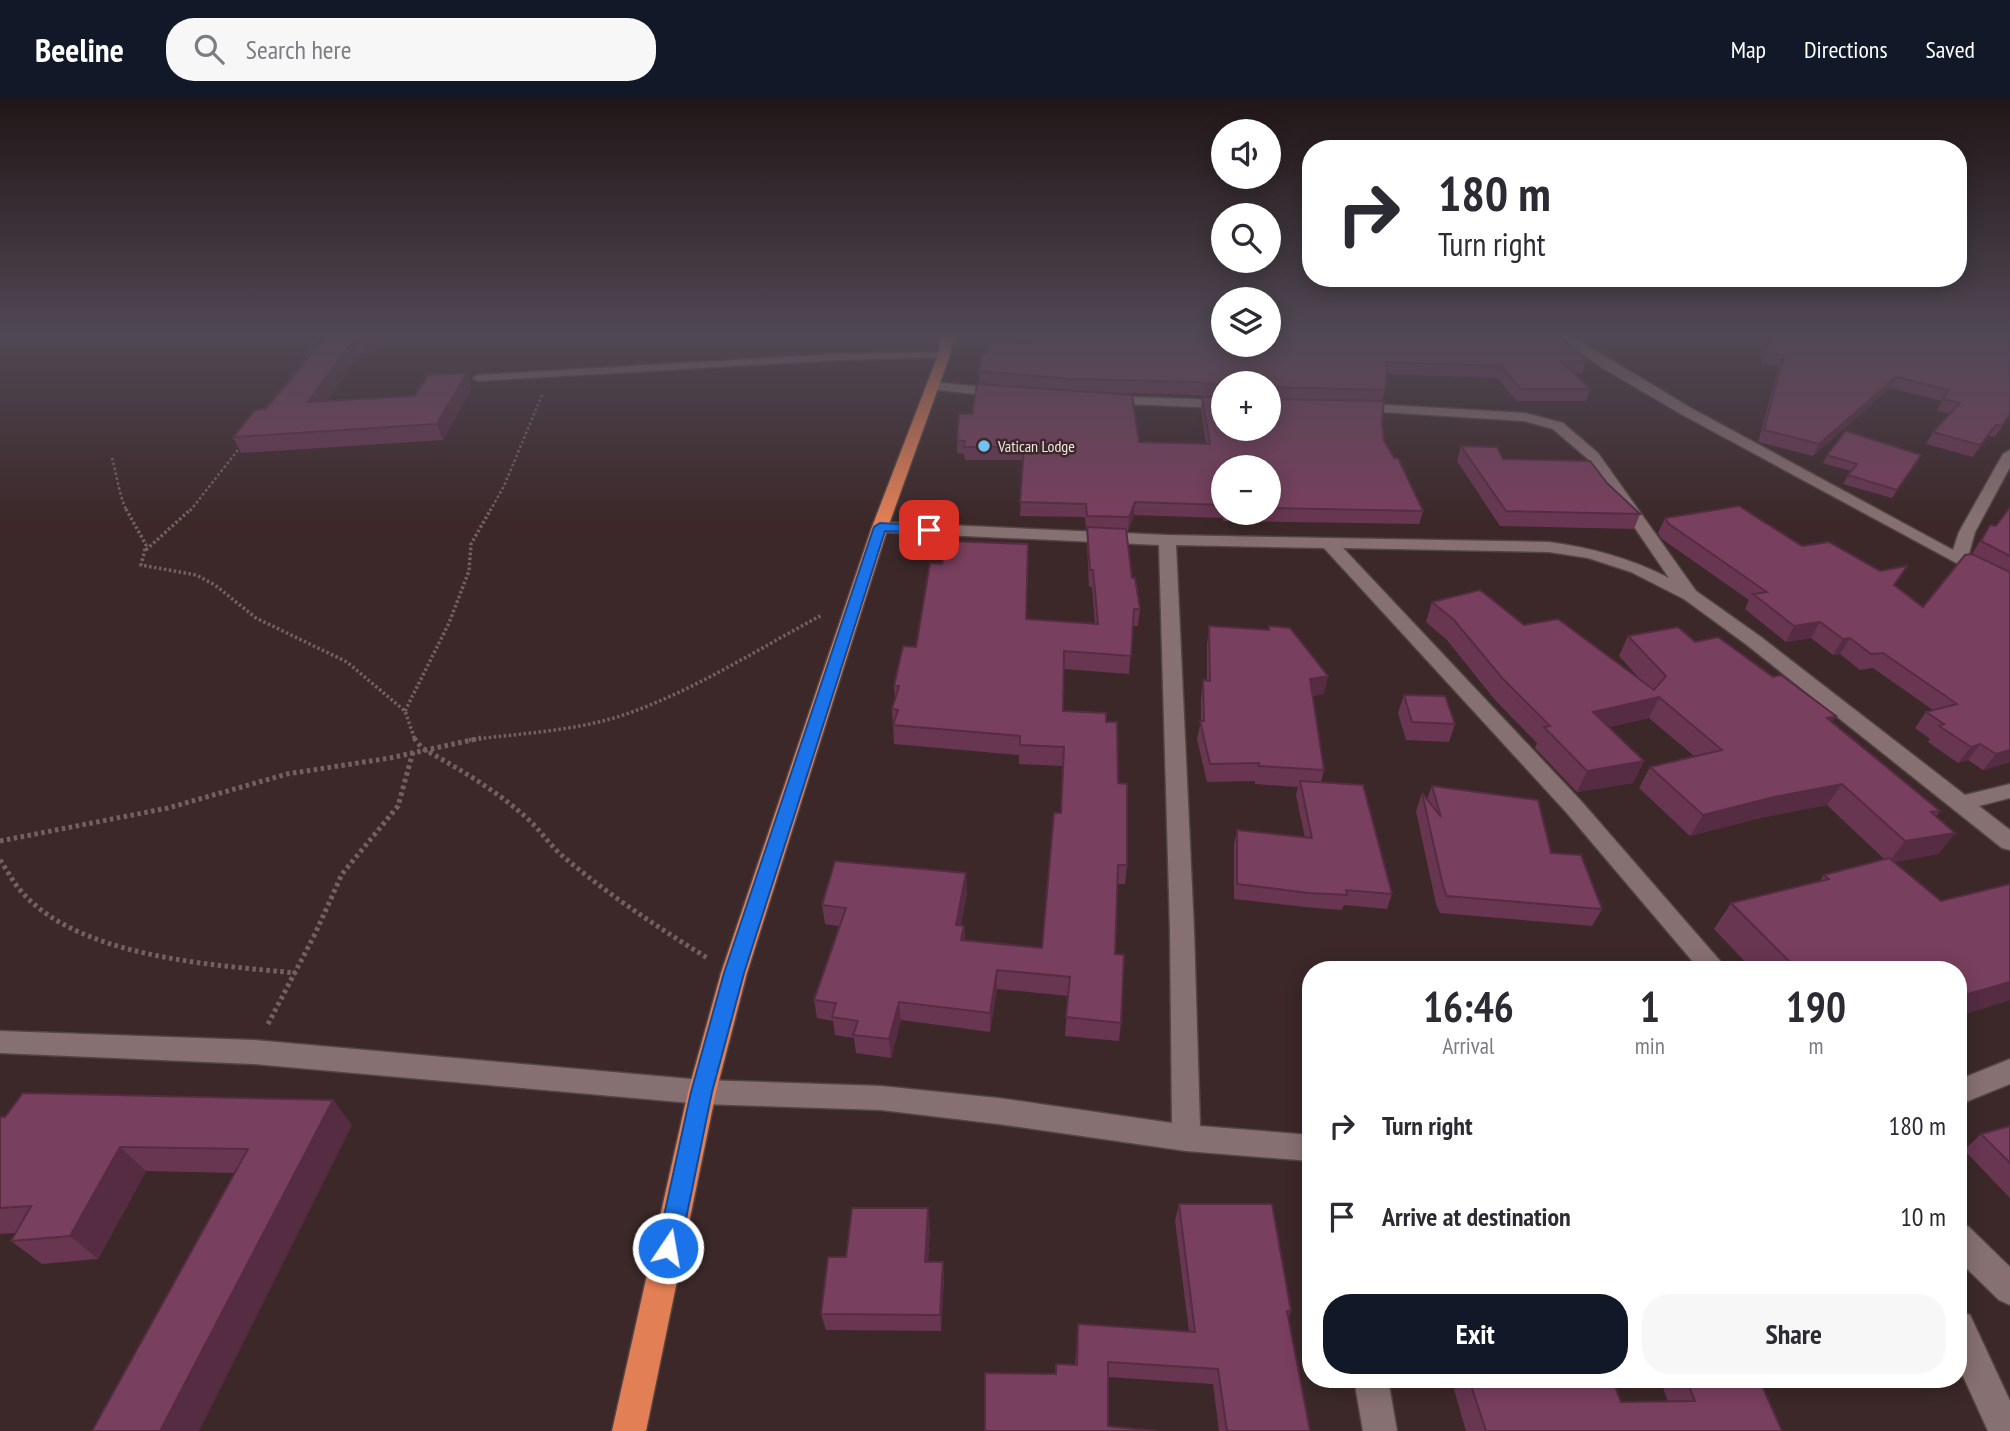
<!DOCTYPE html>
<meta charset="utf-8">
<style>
:root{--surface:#fff;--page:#f7f7f7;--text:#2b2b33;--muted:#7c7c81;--accent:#111827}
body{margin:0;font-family:"PT Sans Narrow",sans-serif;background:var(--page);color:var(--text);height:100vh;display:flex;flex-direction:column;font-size:26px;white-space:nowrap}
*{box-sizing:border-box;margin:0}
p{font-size:23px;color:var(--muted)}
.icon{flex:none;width:38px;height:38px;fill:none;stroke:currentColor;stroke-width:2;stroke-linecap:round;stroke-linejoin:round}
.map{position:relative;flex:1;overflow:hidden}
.side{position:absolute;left:1302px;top:863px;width:665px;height:427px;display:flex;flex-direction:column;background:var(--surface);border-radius:28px;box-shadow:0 4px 18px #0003}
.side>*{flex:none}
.hud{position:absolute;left:1302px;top:42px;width:665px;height:147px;border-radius:28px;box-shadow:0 4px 18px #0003;background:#fff;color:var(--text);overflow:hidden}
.fabs{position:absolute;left:1211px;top:21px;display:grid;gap:14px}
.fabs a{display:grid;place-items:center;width:70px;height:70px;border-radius:50%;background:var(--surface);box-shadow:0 4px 18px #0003;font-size:35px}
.pin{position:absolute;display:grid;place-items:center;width:60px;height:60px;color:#fff;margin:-30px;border-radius:14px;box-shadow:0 4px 10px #0006}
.me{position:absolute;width:77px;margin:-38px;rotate:12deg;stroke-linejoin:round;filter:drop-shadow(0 0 5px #0008)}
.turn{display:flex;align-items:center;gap:24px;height:147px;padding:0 21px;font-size:32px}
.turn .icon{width:91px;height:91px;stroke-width:2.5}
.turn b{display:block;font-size:49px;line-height:60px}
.eta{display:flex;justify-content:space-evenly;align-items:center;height:119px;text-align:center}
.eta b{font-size:42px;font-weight:800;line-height:49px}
.button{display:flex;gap:14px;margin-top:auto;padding:14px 21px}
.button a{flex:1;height:80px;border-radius:28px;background:var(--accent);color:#fff;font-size:28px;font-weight:800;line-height:80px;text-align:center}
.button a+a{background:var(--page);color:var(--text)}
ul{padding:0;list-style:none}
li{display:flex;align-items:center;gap:21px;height:91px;padding:0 21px}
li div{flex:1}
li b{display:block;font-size:26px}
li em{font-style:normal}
header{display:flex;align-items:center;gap:42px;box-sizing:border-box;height:98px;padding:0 35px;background:var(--accent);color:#fff}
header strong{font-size:33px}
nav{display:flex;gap:38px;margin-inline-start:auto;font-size:24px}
.search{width:490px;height:63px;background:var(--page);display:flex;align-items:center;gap:18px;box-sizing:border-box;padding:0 24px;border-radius:28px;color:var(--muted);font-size:26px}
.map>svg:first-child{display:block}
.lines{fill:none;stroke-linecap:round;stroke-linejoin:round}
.lane-casing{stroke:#544444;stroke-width:3}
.street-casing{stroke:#544444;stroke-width:3}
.highway-casing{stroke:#544444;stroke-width:3}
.path-far2{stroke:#736162;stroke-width:2.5;stroke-dasharray:2.5 2.5;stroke-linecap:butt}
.path-far1{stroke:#736162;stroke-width:3.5;stroke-dasharray:2.5 2.5;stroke-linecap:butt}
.path{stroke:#736162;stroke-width:5;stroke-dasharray:3.5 3.5;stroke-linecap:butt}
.lane{fill:#877071;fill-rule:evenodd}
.street{fill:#877071;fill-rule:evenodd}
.highway{fill:#e37f54;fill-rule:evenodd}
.wall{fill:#683651;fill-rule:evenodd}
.shaded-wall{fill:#552c42}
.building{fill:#793f5e;stroke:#552c42;stroke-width:2}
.route{fill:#1a73e8;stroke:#114b97;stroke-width:2}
.poi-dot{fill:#6fc2f4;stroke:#3c2829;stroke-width:2.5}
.labels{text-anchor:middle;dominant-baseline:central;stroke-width:5;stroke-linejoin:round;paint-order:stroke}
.far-poi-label{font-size:16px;fill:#f1e4e4;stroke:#3c2829;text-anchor:start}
</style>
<header>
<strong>Beeline</strong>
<div class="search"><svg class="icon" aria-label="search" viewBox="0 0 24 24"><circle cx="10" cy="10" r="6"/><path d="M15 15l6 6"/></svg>Search here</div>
<nav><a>Map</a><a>Directions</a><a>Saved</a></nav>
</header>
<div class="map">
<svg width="2010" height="1333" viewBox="0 0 2010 1333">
<rect width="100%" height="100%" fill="#3c2829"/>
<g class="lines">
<!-- lane casing -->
<g class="lane-casing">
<polygon id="lane" points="944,254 949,257 948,259 839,262 478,283 473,280 478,277 839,256"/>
</g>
<!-- street casing -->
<g class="street-casing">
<g id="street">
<polygon points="1554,236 1568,236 1691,310 1953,452 1959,434 2003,356 2010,352 2010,369 1975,434 1968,459 2010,482 2010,494 1681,316 1601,269"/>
<polygon points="933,284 1004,291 1011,295 1004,299 928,291 928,285"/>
<polygon points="1106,298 1223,302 1223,310 1101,305 1099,302"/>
<path d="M1355,305L1525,315L1563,325L1598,355L1696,493L1761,539L1965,697L2010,686V700L1979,708L2010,732V752L2002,750L1747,547L1684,501L1631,474L1588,460L1549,454L1343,450L1582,704L1728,872H1700L1566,714L1324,450L1176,447L1194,832L1200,1028L1311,1037V1063L1186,1053L998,1026L881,1012L702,1006L253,966L0,955V933L253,942L702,982L881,988L998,1000L1172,1025L1170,832L1159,447L880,434L872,429L880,424L1167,437L1549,444C1592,450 1630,460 1669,480L1588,361L1553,331L1524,323L1350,312V306Z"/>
<polygon points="2010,961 2010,986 1958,1007 1958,982"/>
<polygon points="1958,1125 1969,1129 2010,1169 2010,1207 1999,1202 1958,1162"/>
<polygon points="1958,1213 1970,1217 2010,1303 2010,1333 1988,1333 1958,1267"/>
<polygon points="1354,1281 1388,1281 1397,1333 1363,1333"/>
</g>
</g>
<!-- highway casing -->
<g class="highway-casing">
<polygon id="highway" points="942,236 954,236 950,257 888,429 747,875 716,994 646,1333 612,1333 688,994 721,875 872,429 938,257"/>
</g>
<!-- path-far2 -->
<g class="path-far2">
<polyline points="263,314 297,274 319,236"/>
<path d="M112,360C117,377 119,398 127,413"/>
<polyline points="190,413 241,348"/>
<polyline points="490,413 504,388 542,297"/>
</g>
<!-- path-far1 -->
<g class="path-far1">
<polyline points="126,411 146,447 141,467 196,477 215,487 256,520 347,564 405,613 415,642"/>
<polyline points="146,452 191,411"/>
<polyline points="405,613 449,525 469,473 471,446 491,411"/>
<path d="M469,642C522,635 581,633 632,614C696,591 762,549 822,517"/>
</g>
<!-- path -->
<g class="path">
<path d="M414,640L422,650C459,671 496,692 528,721C541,733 551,749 565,760C610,798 659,830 709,861"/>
<polyline points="0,743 168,710 287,676 390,660 481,640"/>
<path d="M0,762C7,772 13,784 21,793C78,860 215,867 296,875"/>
<polyline points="268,926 315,836 342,776 398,708 413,654"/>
</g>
<!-- lane -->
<use href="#lane" class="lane"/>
<!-- street -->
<use href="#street" class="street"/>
<!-- highway -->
<use href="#highway" class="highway"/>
</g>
<!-- wall -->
<g class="wall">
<polygon points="326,236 378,236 365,255 360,255 327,303 415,298 472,290 443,342 241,355 233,339 265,311 293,279"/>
<path d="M1009,236H1223L1451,239L1586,263L1582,275H1574L1590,291L1586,303H1517L1497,280L1386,276L1385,292L1382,303V325L1384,343L1423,413L1419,426L1223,423V420L1134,417L1128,433H1126L1132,480L1140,511L1138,528H1133L1129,576L1064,571L1063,613L1106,624L1118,685L1127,767L1125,786H1117L1115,856L1121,925L1119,943L1065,938L1068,898L997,891L990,934L901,922L891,960L856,955L854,940L835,937L833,923L817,920L814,902L839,828L825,826L822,807L967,794L961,827L964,828L965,842L1042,850L1061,715L1063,668L1019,666V657L894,646L892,611L895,602L894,588L916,549L1026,521L1095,526L1092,489H1089L1087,446V431H1086L1085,419L1020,418L1023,362H965L964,356L957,355V342L972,316L1008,288L979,285V273L987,255L1017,245ZM1223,285L1269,331H1223ZM1096,294L1196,297L1218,299H1202L1201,312L1206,346L1139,344ZM1223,369H1269V415H1223Z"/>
<polygon points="1772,236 2010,236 2010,317 1995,339 1989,338 1973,359 1926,346 1933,334 1950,316 1937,312 1942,303 1890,290 1813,358 1758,344 1779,268 1761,266"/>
<polygon points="1461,348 1503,361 1607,385 1640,416 1634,431 1500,428 1457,363"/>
<polygon points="1827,357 1921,357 1892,400 1843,386 1851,373 1823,365"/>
<polygon points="2010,409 2010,664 1983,672 1968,662 1958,665 1928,644 1930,641 1915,630 1926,614 1933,612 1873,570 1860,572 1840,556 1833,557 1811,540 1786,544 1745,511 1749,502 1662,441 1658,435 1665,420 1802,448 1895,488 1923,509 1972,456 1990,427 1996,428"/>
<polygon points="1432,504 1524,527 1640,581 1619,558 1628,538 1695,544 1832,624 1940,713 1936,718 1955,735 1938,756 1894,764 1941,803 2010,786 2010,902 1958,918 1958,872 1753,872 1714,831 1731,805 1819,784 1824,777 1884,761 1827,707 1760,720 1690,738 1639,690 1650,669 1694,658 1649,620 1609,629 1644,663 1633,685 1577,694 1535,650 1537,645 1495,602 1447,542 1426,524"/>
<polygon points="1209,528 1268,532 1269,528 1324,596 1313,598 1324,672 1321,684 1392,796 1387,811 1344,807 1342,812 1305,809 1234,801 1234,747 1237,732 1305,740 1296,697 1298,689 1255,686 1255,683 1207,684 1197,641 1201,623 1201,600 1203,582 1207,582 1207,546"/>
<polygon points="1404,597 1455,626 1449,644 1406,642 1398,615"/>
<polygon points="1432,688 1551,755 1602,811 1592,828 1440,815 1436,806 1416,713 1422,695 1427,701"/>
<polygon points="0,1019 352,1027 235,1075 146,1073 98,1161 42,1166 11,1143 16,1135 0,1136"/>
<polygon points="2010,1028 2010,1100 1964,1052 1981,1036"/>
<polygon points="1179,1106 1291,1213 1288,1220 1310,1333 1219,1333 1213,1286 1108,1279 985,1333 1055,1276 1075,1267 1078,1226 1189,1233 1175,1123"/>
<polygon points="930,1128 928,1164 943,1164 944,1180 941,1233 826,1232 821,1216 846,1159"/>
<polygon points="1451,1281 1612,1281 1621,1304 1668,1304 1660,1281 1759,1281 1782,1333 1466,1333"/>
</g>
<!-- shaded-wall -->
<g class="shaded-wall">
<polygon points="363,236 378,236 365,255 360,240"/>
<polygon points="355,240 360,255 315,320 308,304"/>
<polygon points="467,275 472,290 443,342 437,326"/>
<polygon points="1896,279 1890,290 1813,358 1819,346"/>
<polygon points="1996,327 1989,338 1973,359 1980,347"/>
<polygon points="1135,404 1134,417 1128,433 1129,419"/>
<polygon points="1820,524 1811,540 1786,544 1794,528"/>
<polygon points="1850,540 1840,556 1833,557 1843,541"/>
<polygon points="1328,578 1324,596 1306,599 1310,581"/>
<polygon points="1659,599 1649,620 1584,635 1593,614"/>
<polygon points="1836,618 1823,639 1827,620"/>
<polygon points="1980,646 1968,662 1958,665 1971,649"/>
<polygon points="2010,652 2010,664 1983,672 1996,656"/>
<polygon points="1644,663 1633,685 1577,694 1587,673"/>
<polygon points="1842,686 1827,707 1760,720 1690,738 1703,717 1774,699"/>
<polygon points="1955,735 1938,756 1888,765 1905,743"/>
<polygon points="966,775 967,794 957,846 956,827"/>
<polygon points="964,828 965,846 961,842"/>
<polygon points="997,872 997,891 990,934 990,915"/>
<polygon points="2010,884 2010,902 1958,918 1958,899"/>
<polygon points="899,904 901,922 891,960 889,941"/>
<polygon points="333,1002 352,1027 199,1333 160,1333"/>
<polygon points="120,1049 146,1073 98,1161 70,1138"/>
<polygon points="928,1110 930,1128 927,1180 925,1164"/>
<polygon points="943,1164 944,1180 941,1233 940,1217"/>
</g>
<!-- building -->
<g class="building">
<polygon points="326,236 363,236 360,240 355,240 308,304 415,298 428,277 467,275 437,326 233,339 255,312 265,311 293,279"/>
<polygon points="1019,236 1223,236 1223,247 1269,247 1269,236 1451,236 1451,239 1508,236 1558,236 1586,263 1563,264 1590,291 1521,291 1501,268 1387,264 1385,292 1269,289 1269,294 1269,285 1223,285 1223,287 1197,284 1070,281 979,273 982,255 987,255 988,244 1027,245"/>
<polygon points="1773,236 2010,236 2010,316 2002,328 1996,327 1980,347 1933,334 1960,305 1943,301 1949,292 1896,279 1819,346 1764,332 1784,257 1766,255"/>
<polygon points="977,286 1132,297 1139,344 1210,346 1202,299 1223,299 1223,331 1269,331 1269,299 1271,301 1384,303 1382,325 1384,343 1394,360 1398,360 1423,413 1269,410 1269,369 1223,369 1223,407 1135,404 1129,419 1087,418 1086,406 1020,404 1024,349 964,349 965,343 957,342 959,316 972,316"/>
<polygon points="1846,333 1921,357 1897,392 1848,377 1857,366 1827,357"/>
<polygon points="1461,348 1497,349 1503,361 1590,363 1607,385 1640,416 1506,413"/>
<polygon points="1739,408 1802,448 1829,444 1880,473 1907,468 1894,487 1923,509 1965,457 1972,456 2010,474 2010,652 1996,656 1980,646 1971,649 1939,628 1944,626 1926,614 1957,606 1883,555 1871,556 1850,540 1843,541 1820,524 1794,528 1753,496 1767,494 1669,426 1665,420"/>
<polygon points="2010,409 2010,458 1981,443 1990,427 1996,428"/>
<polygon points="1087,429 1126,431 1132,480 1135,480 1140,511 1134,511 1131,558 1064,553 1063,613 1106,615 1106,624 1117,624 1118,685 1127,686 1127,767 1118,767 1115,856 1124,857 1121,925 1066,919 1070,879 997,872 990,915 899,904 889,941 853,937 858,923 832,919 836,905 814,902 846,810 822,807 835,763 966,775 956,827 964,828 961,842 1042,850 1054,715 1061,715 1064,649 1020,647 1020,638 893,627 898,612 892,611 899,588 894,588 903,548 916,549 930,465 942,466 947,443 1028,446 1026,521 1098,526 1093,472 1090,472"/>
<polygon points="1480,492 1524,527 1558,521 1654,592 1666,578 1628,538 1678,529 1695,544 1718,539 1773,579 1781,577 1836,618 1827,620 1940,713 1931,714 1955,735 1905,743 1842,686 1774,699 1703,717 1650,669 1722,652 1659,599 1593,614 1644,663 1587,673 1544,629 1550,628 1503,581 1454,522 1432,504"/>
<polygon points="1209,528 1269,532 1269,528 1290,530 1328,578 1310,581 1324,672 1259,668 1259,665 1210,666 1200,623 1204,623 1203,582 1210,583"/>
<polygon points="1404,597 1445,598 1455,626 1412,624"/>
<polygon points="1300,683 1363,687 1392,796 1346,792 1347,797 1309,795 1237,786 1237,732 1312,740"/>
<polygon points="1432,688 1538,702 1551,755 1581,757 1602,811 1447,798 1443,788 1422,695 1441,719"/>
<polygon points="1889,760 1941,803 2010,786 2010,884 1958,899 1958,872 1798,872 1731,805 1829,781 1824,777"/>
<polygon points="23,995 333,1002 160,1333 92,1333 248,1051 120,1049 70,1138 11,1143 31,1108 0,1110 0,1019 5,1019"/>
<polygon points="2010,1028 2010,1065 1981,1036"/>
<polygon points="1179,1106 1272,1106 1291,1213 1287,1213 1310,1333 1227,1333 1218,1271 1108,1264 1108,1328 1156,1333 985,1333 985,1275 1056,1276 1056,1266 1077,1267 1078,1226 1195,1234"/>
<polygon points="852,1110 928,1110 925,1164 943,1164 940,1217 821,1216 828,1159 846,1159"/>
<polygon points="1469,1281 1612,1281 1621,1304 1695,1303 1686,1281 1759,1281 1782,1333 1486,1333"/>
</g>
<!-- sky -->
<linearGradient id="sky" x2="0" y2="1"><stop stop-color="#211617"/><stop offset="0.56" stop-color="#504854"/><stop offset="1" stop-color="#504854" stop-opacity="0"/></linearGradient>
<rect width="2010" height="423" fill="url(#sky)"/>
<!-- route -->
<polygon class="route" points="880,425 929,428 935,432 929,435 885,433 744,875 712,994 680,1150 677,1159 668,1162 660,1159 657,1150 691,994 724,875 874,429"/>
<!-- markers -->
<circle class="poi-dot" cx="984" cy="348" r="7"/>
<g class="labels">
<!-- far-poi labels -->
<g class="far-poi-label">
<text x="998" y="348">Vatican Lodge</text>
</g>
</g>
</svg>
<div class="fabs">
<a><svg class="icon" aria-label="sound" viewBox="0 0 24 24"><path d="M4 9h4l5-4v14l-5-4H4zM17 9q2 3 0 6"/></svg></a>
<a><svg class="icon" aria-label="search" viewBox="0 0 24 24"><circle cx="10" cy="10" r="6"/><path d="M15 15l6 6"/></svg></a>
<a><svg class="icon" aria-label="layers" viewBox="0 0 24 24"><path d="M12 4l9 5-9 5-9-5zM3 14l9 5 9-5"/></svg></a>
<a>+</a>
<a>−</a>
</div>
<div class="pin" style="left:929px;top:432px;background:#d93025"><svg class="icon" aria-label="arrive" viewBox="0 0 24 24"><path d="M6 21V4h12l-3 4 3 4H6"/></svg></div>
<svg class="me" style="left:668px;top:1150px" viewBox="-20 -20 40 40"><circle r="17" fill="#1a73e8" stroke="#fff" stroke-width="3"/><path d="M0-11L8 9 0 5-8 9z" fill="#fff"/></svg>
<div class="hud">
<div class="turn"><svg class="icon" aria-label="right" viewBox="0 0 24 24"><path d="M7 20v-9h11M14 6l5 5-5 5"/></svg><div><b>180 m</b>Turn right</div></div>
</div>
<section class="side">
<div class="eta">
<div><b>16:46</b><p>Arrival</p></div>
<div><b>1</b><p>min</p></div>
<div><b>190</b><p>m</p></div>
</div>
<ul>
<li><svg class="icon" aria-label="right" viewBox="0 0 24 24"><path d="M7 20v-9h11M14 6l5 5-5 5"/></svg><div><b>Turn right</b></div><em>180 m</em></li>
<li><svg class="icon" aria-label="arrive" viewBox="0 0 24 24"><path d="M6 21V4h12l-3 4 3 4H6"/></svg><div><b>Arrive at destination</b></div><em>10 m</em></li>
</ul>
<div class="button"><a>Exit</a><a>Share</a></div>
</section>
</div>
